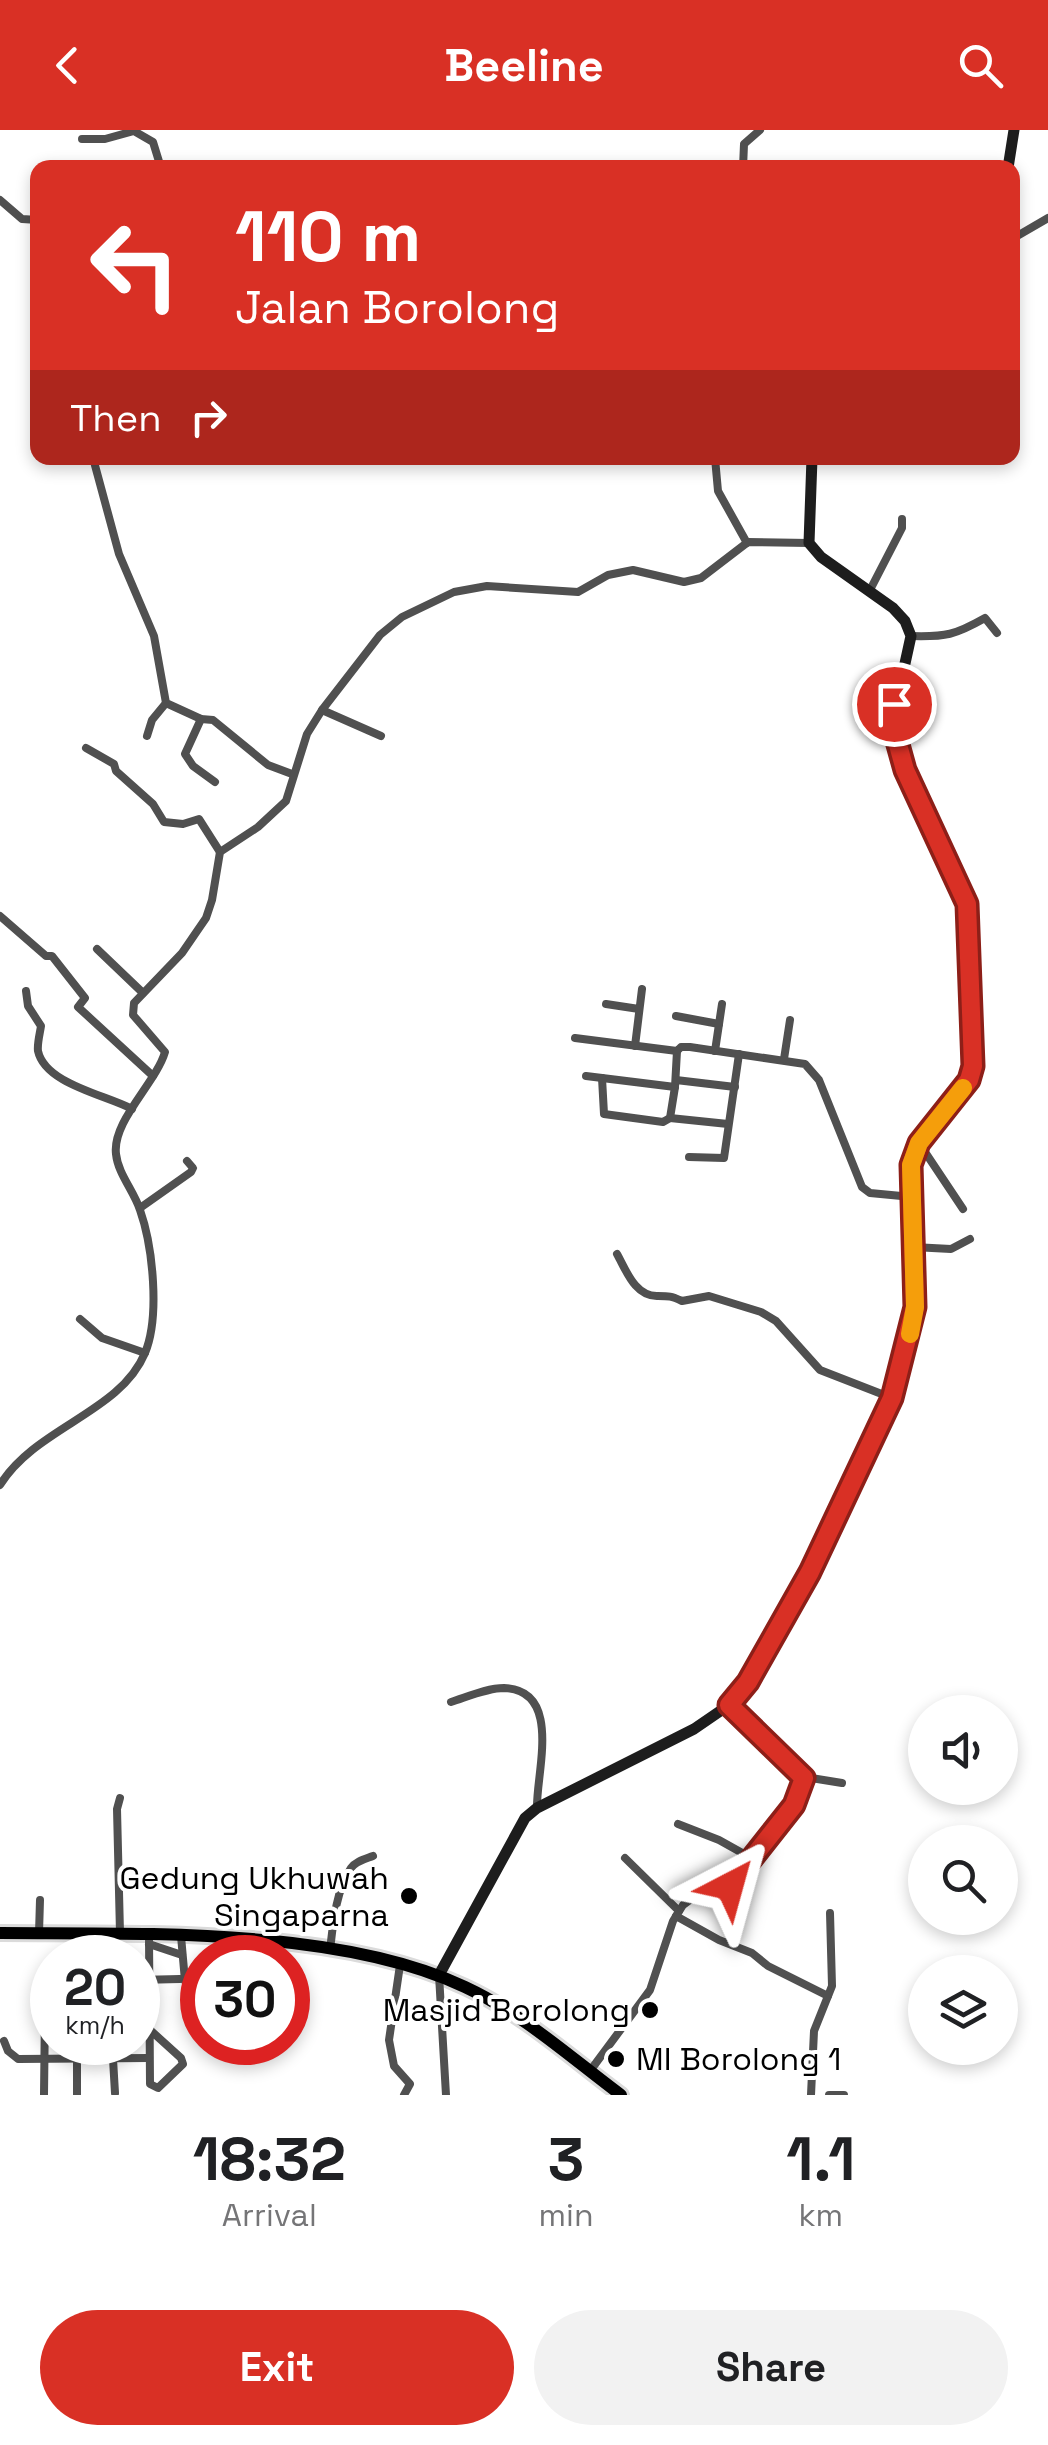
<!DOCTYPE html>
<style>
:root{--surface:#fff;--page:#f2f2f2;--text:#202124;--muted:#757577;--accent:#d93025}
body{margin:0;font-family:"Space Grotesk",sans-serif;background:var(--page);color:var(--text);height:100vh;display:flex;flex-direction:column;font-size:38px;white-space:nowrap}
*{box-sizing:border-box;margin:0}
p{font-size:32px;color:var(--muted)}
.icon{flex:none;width:55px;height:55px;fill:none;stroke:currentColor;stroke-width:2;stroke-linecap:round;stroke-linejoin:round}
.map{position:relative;height:1965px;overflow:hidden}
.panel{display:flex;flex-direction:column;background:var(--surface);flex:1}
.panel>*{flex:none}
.banner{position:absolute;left:30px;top:30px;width:990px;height:305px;border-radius:20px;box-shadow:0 5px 15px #0003;background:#d93025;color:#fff;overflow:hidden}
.tools{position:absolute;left:908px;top:1565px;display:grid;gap:20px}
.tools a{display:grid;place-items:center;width:110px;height:110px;border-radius:50%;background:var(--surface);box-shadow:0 5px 15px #0003;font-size:50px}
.speed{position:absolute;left:30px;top:1805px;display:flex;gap:20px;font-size:50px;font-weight:700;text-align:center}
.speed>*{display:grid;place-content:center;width:130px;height:130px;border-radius:50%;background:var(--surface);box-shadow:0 5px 15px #0003;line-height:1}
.speed small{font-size:25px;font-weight:400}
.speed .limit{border:15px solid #d22;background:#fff;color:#111}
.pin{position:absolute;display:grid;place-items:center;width:85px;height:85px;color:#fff;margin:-42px;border:5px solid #fff;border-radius:50%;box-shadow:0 2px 10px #0007}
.me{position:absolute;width:110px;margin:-55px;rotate:39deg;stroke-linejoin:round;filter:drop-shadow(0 0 8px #0008)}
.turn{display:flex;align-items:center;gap:35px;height:210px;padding:0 40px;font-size:45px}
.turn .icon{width:130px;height:130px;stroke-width:2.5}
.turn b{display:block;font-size:70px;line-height:85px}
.then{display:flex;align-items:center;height:95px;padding:0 40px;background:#0003;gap:20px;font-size:38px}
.eta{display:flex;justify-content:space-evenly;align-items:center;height:170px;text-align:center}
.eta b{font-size:60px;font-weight:800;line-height:70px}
.button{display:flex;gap:20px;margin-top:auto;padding:20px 40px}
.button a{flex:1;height:115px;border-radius:60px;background:var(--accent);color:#fff;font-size:40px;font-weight:800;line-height:115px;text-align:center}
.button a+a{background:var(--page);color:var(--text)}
header{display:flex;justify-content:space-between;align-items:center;height:130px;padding:0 40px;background:var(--accent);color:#fff;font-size:45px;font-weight:800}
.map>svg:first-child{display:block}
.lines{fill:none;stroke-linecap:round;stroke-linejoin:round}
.primary-casing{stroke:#dbdbdb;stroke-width:18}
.street{stroke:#505050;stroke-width:8}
.secondary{stroke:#1d1d1d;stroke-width:11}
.primary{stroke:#000;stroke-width:12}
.route-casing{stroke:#8d1f18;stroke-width:25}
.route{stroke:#d93025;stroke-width:18}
.slow{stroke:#f59e0b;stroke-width:18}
.poi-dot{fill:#000;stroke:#fff;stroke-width:4}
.labels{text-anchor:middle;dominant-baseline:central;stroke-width:8;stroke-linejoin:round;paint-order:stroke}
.poi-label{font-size:32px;fill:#000;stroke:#fff;text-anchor:end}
</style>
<header><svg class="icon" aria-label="back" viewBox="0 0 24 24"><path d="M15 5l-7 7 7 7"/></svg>Beeline<svg class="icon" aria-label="search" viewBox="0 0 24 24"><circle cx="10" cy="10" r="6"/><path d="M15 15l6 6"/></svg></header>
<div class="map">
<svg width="1048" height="1965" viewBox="0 0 1048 1965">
<rect width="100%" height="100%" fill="#fff"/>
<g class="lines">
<!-- primary casing -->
<g class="primary-casing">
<path id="primary" d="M0,1803C140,1804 338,1797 465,1857C523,1884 570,1927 621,1965"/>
</g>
<!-- street -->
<g class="street">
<polyline points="82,9 105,9 134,1 153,12 161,38"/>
<polyline points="743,38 744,14 760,0"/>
<polyline points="0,70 22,89 38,90"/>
<polyline points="1012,109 1048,88"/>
<polyline points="93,328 119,424 154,506 166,573 201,589 213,590 268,635 292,644"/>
<polyline points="715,328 718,361 747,413"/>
<polyline points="870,460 902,398 902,389"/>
<path d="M911,506C946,507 955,505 985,488L997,503"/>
<polyline points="322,580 381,606"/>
<polyline points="201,589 185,624 193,636 215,652"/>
<polyline points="147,606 152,590 166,573"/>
<polyline points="86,618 114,634 116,641 153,674 164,692 183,694 199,689 220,722"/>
<polyline points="0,786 46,826 52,826 85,868 78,877 153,946"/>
<polyline points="97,819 143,863"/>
<path d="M26,861L28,876L41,896C40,903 37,914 38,921C45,954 106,965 132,979"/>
<polyline points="606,874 639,879"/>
<polyline points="676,886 719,894"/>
<polyline points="575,908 677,921 681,917 690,917 805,934 819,950 862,1057 870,1063 912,1067"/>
<polyline points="635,916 642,859"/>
<polyline points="715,921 722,874"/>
<polyline points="784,929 790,890"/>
<polyline points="586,946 675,957 677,921"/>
<polyline points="602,948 604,984 663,992 670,988 675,957"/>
<polyline points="676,950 735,957"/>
<polyline points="670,988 728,994"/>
<polyline points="919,1013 963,1079"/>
<polyline points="689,1027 724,1028 739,924"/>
<polyline points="140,1078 191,1042 193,1038 187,1031"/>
<polyline points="913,1117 951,1119 970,1109"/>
<path d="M617,1124C626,1140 635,1167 658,1166C669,1166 671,1166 682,1171L709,1166L761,1182L776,1191L820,1240L892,1268"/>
<polyline points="80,1189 102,1208 145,1223"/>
<path d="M0,1355C36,1297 120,1283 145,1223C160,1187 153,1117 140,1080C134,1061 118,1044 116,1024C112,991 156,953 165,922L133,885L134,873L182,823L206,788L212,770L220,722L258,697L286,671L307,604L322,580L380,505L402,487L454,462L487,456L578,462L608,445L633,440L684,452L701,448L748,412L809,413"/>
<path d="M451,1572C467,1567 487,1558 504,1558C563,1560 536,1643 537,1678"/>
<polyline points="805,1647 842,1653"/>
<polyline points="678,1694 719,1710 753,1729"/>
<polyline points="625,1728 679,1781"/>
<polyline points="676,1786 719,1810 752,1823 768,1836 828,1866"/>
<polyline points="39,1803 40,1770"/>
<polyline points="120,1803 117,1679 120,1668"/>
<polyline points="149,1805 150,1954 158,1958 183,1934 181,1928 149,1899"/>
<polyline points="181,1806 185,1851"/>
<polyline points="149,1814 182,1825"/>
<path d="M330,1820C333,1794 336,1760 351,1738C356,1731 365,1729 373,1726"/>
<polyline points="400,1835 389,1910 394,1936 410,1954 404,1965"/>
<polyline points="439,1845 446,1965"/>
<polyline points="138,1850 180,1849"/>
<polyline points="4,1911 8,1921 18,1929 149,1928"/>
<polyline points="112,1912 115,1963"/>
<path d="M590,1941L650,1860L673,1791L683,1775L702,1761L731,1756C748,1735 809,1669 802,1644L729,1575"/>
<polyline points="44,1965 45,1880"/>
<polyline points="77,1965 77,1912"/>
<polyline points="811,1965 814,1901 832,1856 830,1783"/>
<polyline points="829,1965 844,1965"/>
</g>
<!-- secondary -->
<g class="secondary">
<polyline points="1008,38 1014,0"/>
<path d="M439,1845L525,1688L537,1678L694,1599L729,1575L748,1552L811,1442L892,1268L915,1177L911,1035C922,997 964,974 973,936L967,774L905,640L892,593L911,506L905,491L893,478L821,427L809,413L812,328"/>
</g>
<!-- primary -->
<use href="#primary" class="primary"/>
</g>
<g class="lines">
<!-- route casing -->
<g class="route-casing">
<polyline id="route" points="730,1756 794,1675 804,1648 729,1575 748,1552 810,1442 892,1268 915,1177 911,1035 919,1013 969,950 973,936 967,774 905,640 892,593 894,574"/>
</g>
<!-- route -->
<use href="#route" class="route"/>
<!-- slow -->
<polyline class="slow" points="910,1204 915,1177 911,1035 919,1013 963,958"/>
</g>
<!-- markers -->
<g class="poi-dot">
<circle cx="409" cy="1766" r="10"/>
<circle cx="650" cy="1880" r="10"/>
<circle cx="616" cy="1929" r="10"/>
</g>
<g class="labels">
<!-- poi labels -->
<g class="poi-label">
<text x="389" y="1748">Gedung Ukhuwah<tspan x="389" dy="37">Singaparna</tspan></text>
<text x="630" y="1880">Masjid Borolong</text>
<text x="636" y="1929" text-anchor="start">MI Borolong 1</text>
</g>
</g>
</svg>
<div class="tools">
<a><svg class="icon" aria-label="sound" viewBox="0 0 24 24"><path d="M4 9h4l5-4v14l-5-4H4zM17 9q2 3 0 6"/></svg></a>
<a><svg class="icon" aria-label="search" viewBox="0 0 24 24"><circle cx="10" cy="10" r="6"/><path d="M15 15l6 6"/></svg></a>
<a><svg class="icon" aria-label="layers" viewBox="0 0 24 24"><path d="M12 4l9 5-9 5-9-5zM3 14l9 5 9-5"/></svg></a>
</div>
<div class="speed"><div>20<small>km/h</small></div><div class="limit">30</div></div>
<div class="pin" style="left:894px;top:574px;background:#d93025"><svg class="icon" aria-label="arrive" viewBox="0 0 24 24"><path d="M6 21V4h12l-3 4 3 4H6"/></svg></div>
<svg class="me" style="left:730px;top:1756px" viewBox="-20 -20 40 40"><path d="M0-17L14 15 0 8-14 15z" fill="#d93025" stroke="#fff" stroke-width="4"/></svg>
<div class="banner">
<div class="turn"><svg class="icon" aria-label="left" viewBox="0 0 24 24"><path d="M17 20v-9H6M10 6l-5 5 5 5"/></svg><div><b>110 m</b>Jalan Borolong</div></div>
<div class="then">Then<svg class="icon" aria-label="right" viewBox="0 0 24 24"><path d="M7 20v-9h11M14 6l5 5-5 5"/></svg></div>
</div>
</div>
<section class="panel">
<div class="eta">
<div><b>18:32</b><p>Arrival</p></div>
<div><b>3</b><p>min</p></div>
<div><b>1.1</b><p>km</p></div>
</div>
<div class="button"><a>Exit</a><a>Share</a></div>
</section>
